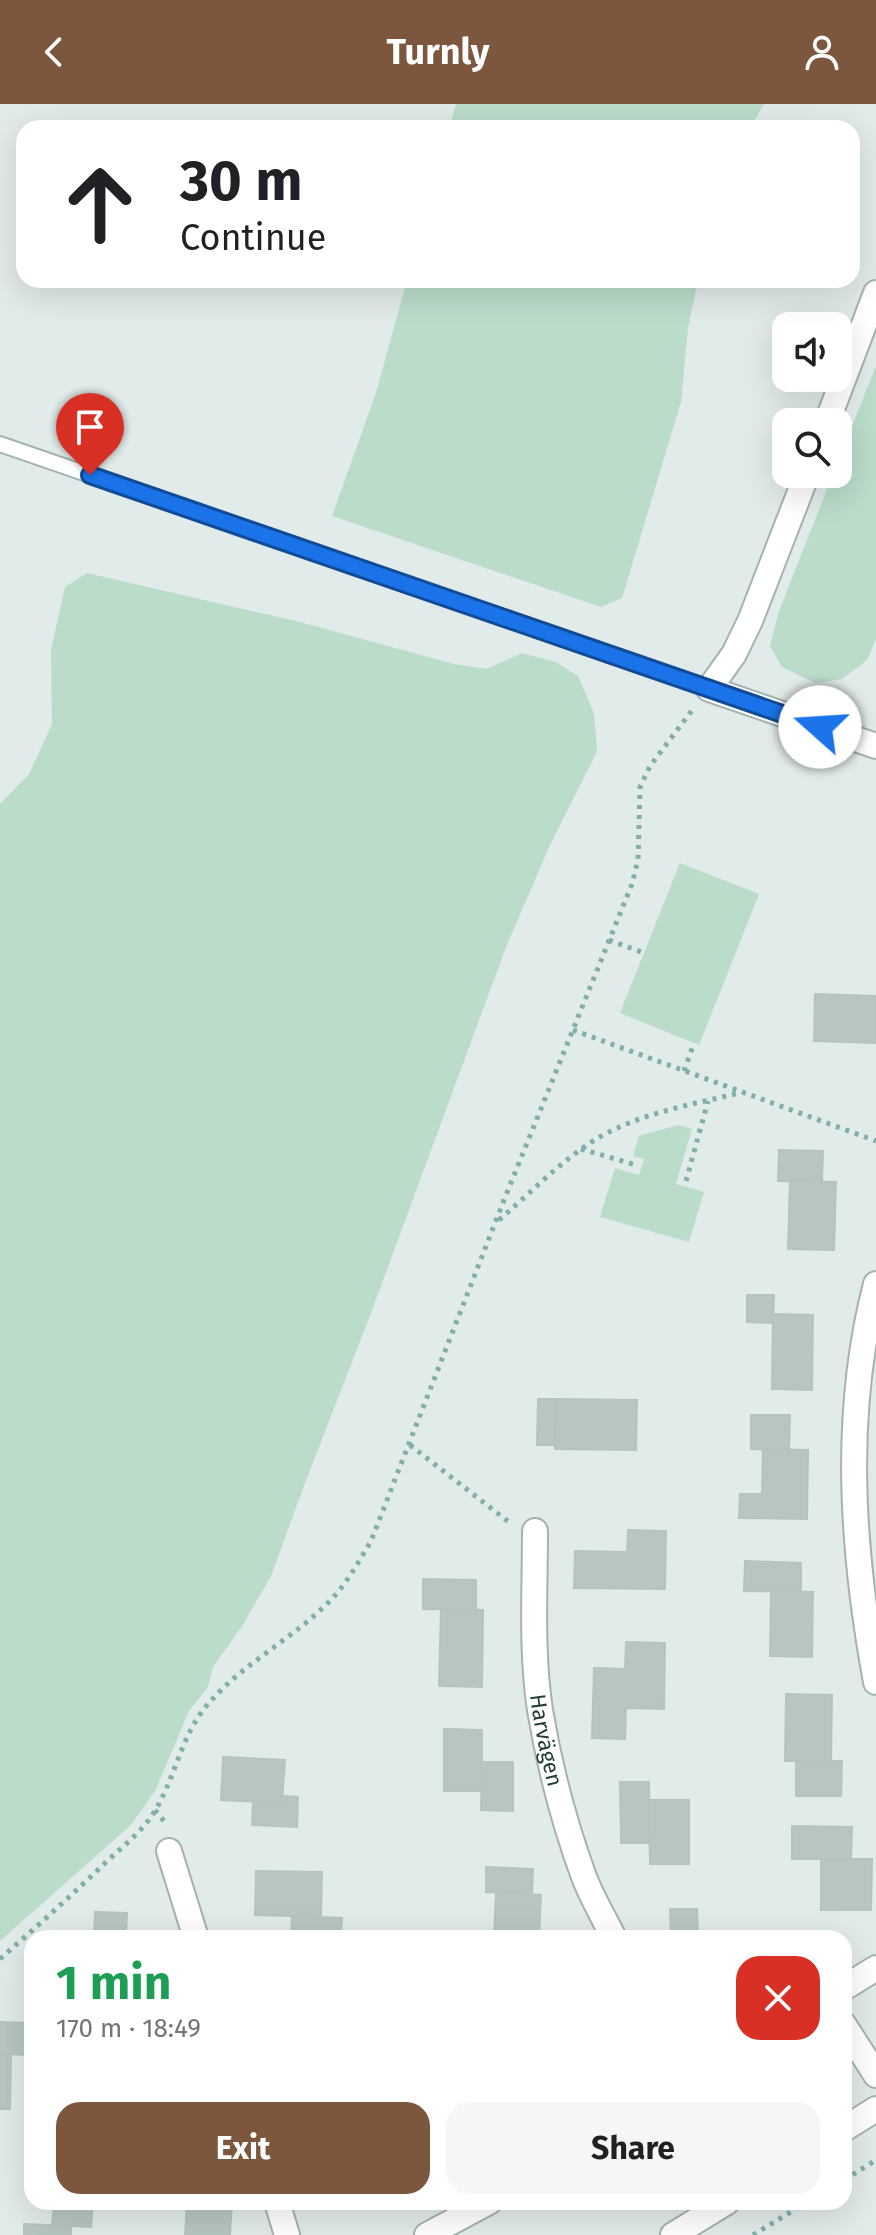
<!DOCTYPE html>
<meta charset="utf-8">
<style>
:root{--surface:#fff;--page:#f6f6f6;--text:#202124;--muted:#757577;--accent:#7d573d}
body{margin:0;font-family:"Fira Sans",sans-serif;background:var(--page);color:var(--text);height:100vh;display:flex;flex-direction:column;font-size:30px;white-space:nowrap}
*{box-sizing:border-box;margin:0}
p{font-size:26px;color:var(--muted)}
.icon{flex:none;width:44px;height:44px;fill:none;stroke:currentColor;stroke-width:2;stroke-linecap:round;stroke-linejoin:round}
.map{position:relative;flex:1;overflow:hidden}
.sheet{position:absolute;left:24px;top:1826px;width:828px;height:280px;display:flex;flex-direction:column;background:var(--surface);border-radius:24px;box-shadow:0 8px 32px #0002}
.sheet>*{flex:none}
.hud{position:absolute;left:16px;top:16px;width:844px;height:168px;border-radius:24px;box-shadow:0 8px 32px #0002;background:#fff;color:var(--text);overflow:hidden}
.controls{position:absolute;left:772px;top:208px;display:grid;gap:16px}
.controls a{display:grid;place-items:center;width:80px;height:80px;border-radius:16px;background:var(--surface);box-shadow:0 8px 32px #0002;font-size:40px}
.pin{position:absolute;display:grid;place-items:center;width:68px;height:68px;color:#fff;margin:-82px -34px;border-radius:50% 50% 50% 0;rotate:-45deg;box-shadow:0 0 8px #0007}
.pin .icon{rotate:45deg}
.me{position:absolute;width:88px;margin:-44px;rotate:289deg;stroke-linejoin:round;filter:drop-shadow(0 0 6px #0008)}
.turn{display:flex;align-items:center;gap:28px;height:168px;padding:0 32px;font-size:36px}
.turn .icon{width:104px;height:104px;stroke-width:2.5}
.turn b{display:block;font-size:56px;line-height:68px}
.round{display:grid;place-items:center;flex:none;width:84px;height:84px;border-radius:24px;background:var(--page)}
.head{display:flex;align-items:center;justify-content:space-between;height:136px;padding:0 32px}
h1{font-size:48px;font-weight:700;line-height:60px;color:#1e9e55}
.action{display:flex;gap:16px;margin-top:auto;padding:16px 32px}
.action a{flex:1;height:92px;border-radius:24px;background:var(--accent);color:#fff;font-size:32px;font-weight:700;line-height:92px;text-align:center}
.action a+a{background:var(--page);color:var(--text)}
header{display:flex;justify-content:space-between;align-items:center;height:104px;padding:0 32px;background:var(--accent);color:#fff;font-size:36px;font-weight:700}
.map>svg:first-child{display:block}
.green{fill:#badcc9}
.building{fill:#b7c6c2;stroke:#b4c5c1;stroke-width:2}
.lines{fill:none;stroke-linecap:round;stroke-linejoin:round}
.service-casing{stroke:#a4b3b1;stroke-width:18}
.minor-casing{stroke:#a4b3b1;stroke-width:28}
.tertiary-casing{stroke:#a4b3b1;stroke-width:28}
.path{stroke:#82aea8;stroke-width:5;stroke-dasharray:4 6;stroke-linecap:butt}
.service{stroke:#fff;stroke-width:14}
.minor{stroke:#fff;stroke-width:24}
.tertiary{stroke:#fff;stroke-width:24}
.route-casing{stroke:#114b97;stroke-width:20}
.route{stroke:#1a73e8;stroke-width:14}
.labels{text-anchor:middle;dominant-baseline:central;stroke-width:7;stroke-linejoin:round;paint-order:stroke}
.street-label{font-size:22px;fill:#223c39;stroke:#f2f8f6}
</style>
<header><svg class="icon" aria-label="back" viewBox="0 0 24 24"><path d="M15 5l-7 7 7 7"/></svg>Turnly<svg class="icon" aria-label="person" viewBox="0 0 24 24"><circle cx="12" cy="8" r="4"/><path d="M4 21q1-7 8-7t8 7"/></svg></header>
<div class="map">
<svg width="876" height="2131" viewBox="0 0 876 2131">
<rect width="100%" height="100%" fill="#e1ebe9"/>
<!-- green -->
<g class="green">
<polygon points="456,0 764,0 750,24 449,24"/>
<polygon points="407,176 698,176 688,224 681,298 622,494 601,503 332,412 376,289"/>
<polygon points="876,262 876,535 867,556 842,575 815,579 782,563 770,542 779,507 833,370 838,370 838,358"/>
<polygon points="87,469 300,518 454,560 487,565 522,549 556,558 578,572 594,609 597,648 550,741 506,843 371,1209 305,1379 271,1472 244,1519 213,1563 208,1583 189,1607 155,1687 131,1721 0,1837 0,700 29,670 52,620 51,546 65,483"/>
<polygon points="680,759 759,790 699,941 620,909"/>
<polygon points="678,1021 692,1025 676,1080 704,1088 689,1138 600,1113 615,1064 639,1071 644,1055 633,1052 639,1032"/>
</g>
<!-- building -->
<g class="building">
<polygon points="815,890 876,892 876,939 814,937"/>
<polygon points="779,1046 823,1047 822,1078 778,1077"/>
<polygon points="790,1077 836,1078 834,1146 788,1145"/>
<polygon points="747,1191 774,1191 773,1219 747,1218"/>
<polygon points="773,1210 813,1211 812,1286 772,1285"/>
<polygon points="538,1295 556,1295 555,1341 537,1341"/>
<polygon points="556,1295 637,1296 636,1346 555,1345"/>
<polygon points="751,1311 790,1311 789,1346 751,1345"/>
<polygon points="763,1345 808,1346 807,1415 739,1414 740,1390 762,1390"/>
<polygon points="628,1426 666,1427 665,1485 574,1484 575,1447 627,1448"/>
<polygon points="745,1457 801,1459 801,1488 744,1487"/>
<polygon points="423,1475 476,1476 476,1506 423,1505"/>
<polygon points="771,1487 813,1488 812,1553 770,1552"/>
<polygon points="441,1505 483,1506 482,1583 439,1582"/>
<polygon points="626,1538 665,1539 664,1605 626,1604 625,1635 592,1634 594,1564 625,1565"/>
<polygon points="786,1590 832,1591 831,1657 785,1657"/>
<polygon points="444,1625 482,1626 482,1687 444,1687"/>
<polygon points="223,1653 285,1656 282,1699 221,1696"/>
<polygon points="796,1657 842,1657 841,1692 796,1692"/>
<polygon points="482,1658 513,1658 513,1707 481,1706"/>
<polygon points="620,1678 649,1678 650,1739 621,1739"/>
<polygon points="283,1692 298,1693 297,1723 252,1721 253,1697 282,1699"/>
<polygon points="649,1696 689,1696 689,1760 650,1760"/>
<polygon points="792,1722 852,1723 851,1755 792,1755"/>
<polygon points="821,1755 872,1755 871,1806 821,1806"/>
<polygon points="486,1763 533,1765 532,1790 486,1788"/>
<polygon points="256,1767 322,1768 321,1813 255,1811"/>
<polygon points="496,1788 541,1791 539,1834 494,1834"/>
<polygon points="670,1805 697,1805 698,1833 671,1834"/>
<polygon points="95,1808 127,1809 126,1834 94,1834"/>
<polygon points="292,1812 342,1814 341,1834 291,1834"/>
<polygon points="0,1918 29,1919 29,1951 0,1950"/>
<polygon points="0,1950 11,1950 10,2005 0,2005"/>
<polygon points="54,2098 93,2098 91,2123 52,2121"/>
<polygon points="187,2098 232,2098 230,2131 185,2131"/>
<polygon points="24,2120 71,2122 71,2131 24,2131"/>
</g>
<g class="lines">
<!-- service casing -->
<g class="service-casing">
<polyline id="service" points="0,340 709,585"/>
</g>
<!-- minor casing -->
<g class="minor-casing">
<g id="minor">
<polyline points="827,318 876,189"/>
<polyline points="807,370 750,517 734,550 709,585 876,642"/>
<path d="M876,1180C842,1311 852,1447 876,1578"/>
<path id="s1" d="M535,1427C535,1486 531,1547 540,1606C549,1660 565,1721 584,1773C592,1794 604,1814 614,1834"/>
<polyline points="169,1747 196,1834"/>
<polyline points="844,1884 876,1864"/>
<polyline points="844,1921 876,1971"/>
<polyline points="277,2098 287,2131"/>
<polyline points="427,2131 489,2098"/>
</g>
</g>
<!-- tertiary casing -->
<g class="tertiary-casing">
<g id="tertiary">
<polyline points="844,2025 876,2005"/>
<polyline points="673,2131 727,2098"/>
</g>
</g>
<!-- path -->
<g class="path">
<polyline points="609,836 644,849"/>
<polyline points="573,926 876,1037"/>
<polyline points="684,967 694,939"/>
<polyline points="581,1045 636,1061"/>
<polyline points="686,1077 708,997"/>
<path d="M499,1116C529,1090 559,1059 593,1037C636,1010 690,1001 739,989"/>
<polyline points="410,1341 510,1419"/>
<polyline points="155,1706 167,1721"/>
<path d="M0,1855C35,1824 70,1793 104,1760C120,1745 138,1731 151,1713C175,1678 180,1631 209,1599C246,1556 301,1531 338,1488C351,1472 361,1454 371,1437L504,1096L632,780L638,756L640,683L650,662L693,605"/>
<polyline points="844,2076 876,2056"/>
<polyline points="753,2131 807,2098"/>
</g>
<!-- service -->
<use href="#service" class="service"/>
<!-- minor -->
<use href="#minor" class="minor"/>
<!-- tertiary -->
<use href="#tertiary" class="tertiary"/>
</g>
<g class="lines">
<!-- route casing -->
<g class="route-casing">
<polyline id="route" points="90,371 820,623"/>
</g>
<!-- route -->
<use href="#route" class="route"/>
</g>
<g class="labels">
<!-- street labels -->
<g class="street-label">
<text stroke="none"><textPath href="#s1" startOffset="210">Harvägen</textPath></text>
</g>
</g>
</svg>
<div class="controls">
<a><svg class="icon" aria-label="sound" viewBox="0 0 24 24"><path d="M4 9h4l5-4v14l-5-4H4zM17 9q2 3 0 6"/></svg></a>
<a><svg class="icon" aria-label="search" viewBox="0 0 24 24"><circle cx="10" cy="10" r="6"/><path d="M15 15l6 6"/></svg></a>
</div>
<div class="pin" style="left:90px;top:371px;background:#d93025"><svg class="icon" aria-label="arrive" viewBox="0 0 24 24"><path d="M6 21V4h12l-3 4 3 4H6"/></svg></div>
<svg class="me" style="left:820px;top:623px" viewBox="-20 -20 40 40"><circle r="19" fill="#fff"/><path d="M0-13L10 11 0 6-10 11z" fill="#1a73e8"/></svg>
<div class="hud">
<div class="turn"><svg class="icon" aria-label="ahead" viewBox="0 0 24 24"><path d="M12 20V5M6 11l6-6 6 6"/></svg><div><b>30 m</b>Continue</div></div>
</div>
<section class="sheet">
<div class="head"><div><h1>1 min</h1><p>170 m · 18:49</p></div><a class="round" style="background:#d93025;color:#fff"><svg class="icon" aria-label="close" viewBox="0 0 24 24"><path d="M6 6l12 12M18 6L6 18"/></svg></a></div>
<div class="action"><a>Exit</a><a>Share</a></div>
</section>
</div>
